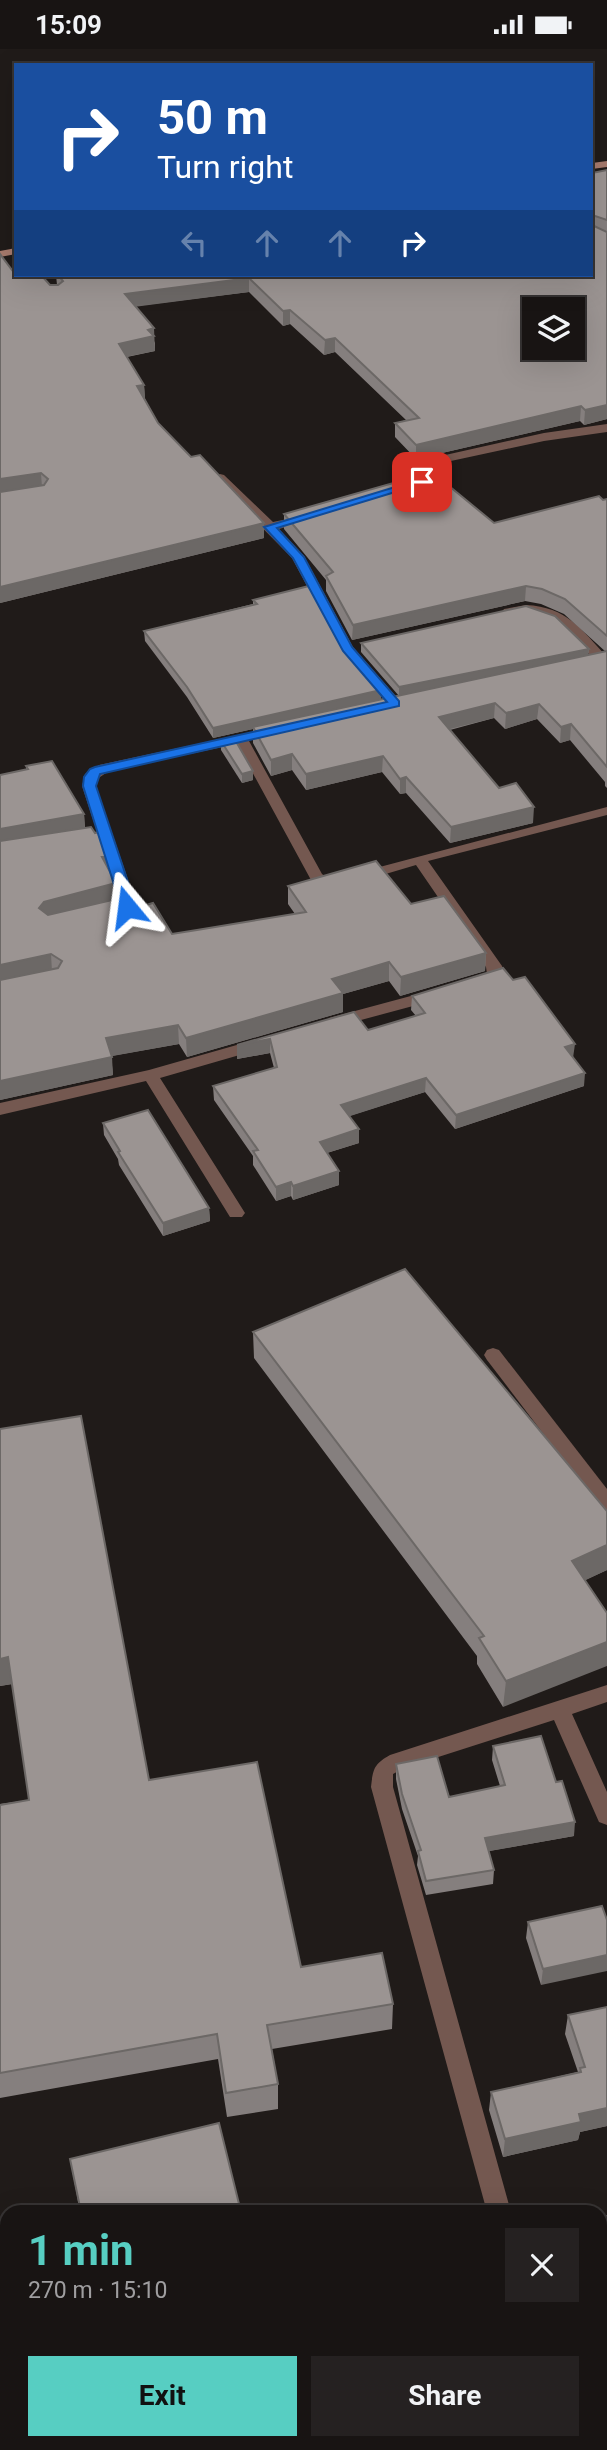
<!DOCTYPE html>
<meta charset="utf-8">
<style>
:root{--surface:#181413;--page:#252121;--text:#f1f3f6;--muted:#9f9ea0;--line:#363333;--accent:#57cec2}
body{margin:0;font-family:Roboto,sans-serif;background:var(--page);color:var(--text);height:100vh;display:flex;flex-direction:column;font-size:26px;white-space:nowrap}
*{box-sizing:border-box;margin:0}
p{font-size:23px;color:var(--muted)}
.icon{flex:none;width:38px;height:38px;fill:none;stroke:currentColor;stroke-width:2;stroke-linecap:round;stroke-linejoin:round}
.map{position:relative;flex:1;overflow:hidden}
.drawer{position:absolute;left:0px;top:2156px;width:607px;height:245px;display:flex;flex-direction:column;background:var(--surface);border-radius:21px 21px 0 0;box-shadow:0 7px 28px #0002,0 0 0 2px var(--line)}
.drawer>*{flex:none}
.top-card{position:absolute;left:14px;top:14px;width:579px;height:214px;border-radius:0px;box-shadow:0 7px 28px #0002,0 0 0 2px var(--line);background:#1a4fa0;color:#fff;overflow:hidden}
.tools{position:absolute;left:522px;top:248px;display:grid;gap:14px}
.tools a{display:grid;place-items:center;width:63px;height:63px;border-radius:0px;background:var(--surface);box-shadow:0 7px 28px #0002,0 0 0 2px var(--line);font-size:35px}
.pin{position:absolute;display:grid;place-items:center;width:60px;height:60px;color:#fff;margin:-30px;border-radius:14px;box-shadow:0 4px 10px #0006}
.me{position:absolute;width:77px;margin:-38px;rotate:344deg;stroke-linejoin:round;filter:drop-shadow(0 0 5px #0008)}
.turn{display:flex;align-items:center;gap:24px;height:147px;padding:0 28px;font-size:32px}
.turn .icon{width:91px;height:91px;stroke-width:2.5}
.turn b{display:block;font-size:49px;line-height:60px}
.lanes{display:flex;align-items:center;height:66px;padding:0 28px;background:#0003;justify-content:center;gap:35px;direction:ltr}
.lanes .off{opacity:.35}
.round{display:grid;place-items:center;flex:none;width:74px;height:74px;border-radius:0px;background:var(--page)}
.summary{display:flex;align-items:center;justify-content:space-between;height:119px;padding:0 28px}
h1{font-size:42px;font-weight:700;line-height:52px;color:var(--accent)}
.action{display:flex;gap:14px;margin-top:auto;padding:14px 28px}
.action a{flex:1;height:80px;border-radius:0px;background:var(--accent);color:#111;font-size:28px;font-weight:700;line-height:80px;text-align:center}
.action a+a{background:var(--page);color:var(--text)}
.status{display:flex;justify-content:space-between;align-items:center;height:49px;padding:0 35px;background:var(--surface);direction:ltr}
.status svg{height:19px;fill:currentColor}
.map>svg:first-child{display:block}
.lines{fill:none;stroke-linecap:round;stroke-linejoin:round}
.lane{fill:#745850;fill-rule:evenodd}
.street{fill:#745850;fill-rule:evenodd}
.secondary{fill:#a67a6d;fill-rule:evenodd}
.wall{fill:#857f7e}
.shaded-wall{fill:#6c6866}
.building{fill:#9b9492;stroke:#6c6866;stroke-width:2;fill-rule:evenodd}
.route{fill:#1a73e8;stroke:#114b97;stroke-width:2}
</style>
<div class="status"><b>15:09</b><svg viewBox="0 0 49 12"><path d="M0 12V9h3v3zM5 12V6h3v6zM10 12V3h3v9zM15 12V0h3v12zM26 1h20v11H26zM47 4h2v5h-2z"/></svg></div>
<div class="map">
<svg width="607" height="2401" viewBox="0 0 607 2401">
<rect width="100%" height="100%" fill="#201b19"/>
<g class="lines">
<!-- lane -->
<polygon class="lane" points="493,1299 499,1301 607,1440 607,1461 600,1459 487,1311 484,1306 487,1301"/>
<!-- street -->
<g class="street">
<polygon points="607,375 607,383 544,392 437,415 448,423 448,429 418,439 412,435 435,425 423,417 423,411 544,384"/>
<polygon points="220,425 224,426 273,473 311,465 311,471 279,480 304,507 353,598 400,652 400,658 390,658 340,599 292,509 216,432 214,429"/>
<path d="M526,556C567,558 581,580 607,608V615H598C582,598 564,569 540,565C528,563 512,571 502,563L504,560Z"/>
<polygon points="244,685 251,689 249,692 322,825 330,831 340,832 343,835 340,838 327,841 311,831 237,695 109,722 97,730 96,737 136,854 127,864 107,866 104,863 107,860 117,857 120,853 82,737 85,725 99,716"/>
<path d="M607,758V766L428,812L502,917L505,924C498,934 486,940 474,937L472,933L474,929L487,925L486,918L416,816L362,832L355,827L357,824Z"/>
<polygon points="433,941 441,946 439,950 335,978 327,973 329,969"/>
<polygon points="258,990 264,991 266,995 264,999 160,1029 245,1164 242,1168 230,1168 146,1032 0,1066 0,1054 149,1021"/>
<path d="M607,1636V1653L572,1665L607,1743V1776L599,1773L554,1671L404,1719L393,1725V1738L511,2163H487L371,1738C373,1720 374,1715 390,1706Z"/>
<polygon points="235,2394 278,2394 275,2401 232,2401"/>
<polygon points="549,2394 575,2394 577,2401 551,2401"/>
</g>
<!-- secondary -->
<g class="secondary">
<polygon points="607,112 607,118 592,120 592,114"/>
<polygon points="16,199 16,205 0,208 0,202"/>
</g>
</g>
<!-- wall -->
<g class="wall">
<polygon points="607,121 607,370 584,376 580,372 416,410 395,388 395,374 406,371 335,303 324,306 290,275 283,277 249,243 136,257 155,294 155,302 127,308 144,336 145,350 158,374 191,408 264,474 264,489 0,554 18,229 50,236 57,236 56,226 359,226 361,227 592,226 592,124"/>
<polygon points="607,450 607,739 605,737 605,733 570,691 560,694 537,670 505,680 494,669 450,681 499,739 533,774 450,794 406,744 400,745 382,723 306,741 292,721 271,727 253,694 253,680 213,689 187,648 145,592 144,582 253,555 253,551 338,591 381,641 381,651 399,647 361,603 361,594 589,600 588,607 606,603 564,565 541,555 525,552 352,591 326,542 326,531 284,480 284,465 494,474"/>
<polygon points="221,692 253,722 253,731 242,734 221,701"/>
<polygon points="26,717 84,765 85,779 107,808 108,820 116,834 117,850 172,885 295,865 288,855 288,837 411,855 486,904 485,922 400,947 389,932 343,945 343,963 187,1008 179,995 111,1007 113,1026 0,1051 0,726 26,721"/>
<polygon points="412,947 573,1009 584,1037 455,1080 425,1043 349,1067 359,1094 327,1104 339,1122 339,1136 293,1151 291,1147 276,1152 253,1116 253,1107 214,1051 213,1037 274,1019 270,1004 237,1010 237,996 368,981 416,967 411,961"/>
<polygon points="103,1074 209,1159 210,1172 163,1187 119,1116 118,1110 104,1086"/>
<polygon points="253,1283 607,1462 607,1521 585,1531 503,1658 477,1615 477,1607 254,1309"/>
<polygon points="0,1380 149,1731 301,1918 393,1955 392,1980 272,2000 278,2035 278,2060 227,2068 218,2010 0,2049 0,1755 29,1751 12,1635 0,1637"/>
<polygon points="493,1697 556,1733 574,1787 489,1802 494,1821 493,1835 426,1846 417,1816 418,1807 402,1760 396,1730 396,1715 449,1748 500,1737 492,1711"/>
<polygon points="602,1857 541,1936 526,1889 528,1873"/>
<polygon points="607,1958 607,2077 580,2083 578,2091 503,2108 489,2061 491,2043 578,2023 565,1985 568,1966"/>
<polygon points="70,2110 241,2163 80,2163"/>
<polygon points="174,2394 205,2394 190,2401 176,2401"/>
</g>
<!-- shaded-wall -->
<g class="shaded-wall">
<polygon points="249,229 249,243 126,259 125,245"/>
<polygon points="290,261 290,275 283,277 283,262"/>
<polygon points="154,279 155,302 120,309 119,295 148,281"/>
<polygon points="335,289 335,303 324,306 325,291"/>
<polygon points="144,336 145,350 137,337"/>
<polygon points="607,356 607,370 584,376 585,361"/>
<polygon points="581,357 580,372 416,410 416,396"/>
<polygon points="41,424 42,439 0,445 0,430"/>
<polygon points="264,474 264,489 0,554 0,538"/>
<polygon points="526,537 525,552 352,591 353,576"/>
<polygon points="589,600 588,608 399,647 399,638"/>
<polygon points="381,641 381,651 213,689 213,679"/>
<polygon points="495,654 494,669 438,683 439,668"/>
<polygon points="539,655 537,670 505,680 506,664"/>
<polygon points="571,675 570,691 560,694 561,678"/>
<polygon points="292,705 292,721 271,727 271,711"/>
<polygon points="383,707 382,723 306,741 306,725"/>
<polygon points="253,722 253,731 242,734 242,725"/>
<polygon points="406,728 406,744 400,745 400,730"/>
<polygon points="534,758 533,774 450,794 451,778"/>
<polygon points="84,765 85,783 0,798 0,780"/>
<polygon points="102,808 107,808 108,826"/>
<polygon points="116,834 117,853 40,877 39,859 44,853"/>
<polygon points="486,904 485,922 400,947 401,928"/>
<polygon points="51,905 52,923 0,935 0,916"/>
<polygon points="389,913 389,932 343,945 343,963 187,1008 186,989 332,930"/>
<polygon points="178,976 179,995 107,1008 106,989"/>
<polygon points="270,990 270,1004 237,1010 237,996"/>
<polygon points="575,995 573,1009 565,998"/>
<polygon points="112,1008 113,1026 0,1051 0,1032"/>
<polygon points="585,1024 584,1037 455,1080 456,1066"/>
<polygon points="426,1029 425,1043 341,1070 341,1056"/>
<polygon points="359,1080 359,1094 320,1106 320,1093"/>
<polygon points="339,1122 339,1136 293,1151 293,1137"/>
<polygon points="291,1133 291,1147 276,1152 276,1138"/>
<polygon points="209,1159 210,1172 163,1187 163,1174"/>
<polygon points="607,1496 607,1521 569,1539 572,1512"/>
<polygon points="607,1593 607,1617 503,1658 506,1632"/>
<polygon points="8,1608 12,1635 0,1637 0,1610"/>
<polygon points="575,1773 574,1787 484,1803 485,1789"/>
<polygon points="607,1906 607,1922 541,1936 543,1920"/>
<polygon points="607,2059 607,2077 580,2083 578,2091 503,2108 505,2090 579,2065"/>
<polygon points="607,2215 607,2229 600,2231 600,2217"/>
<polygon points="607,2339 607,2352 600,2354 600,2341"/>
<polygon points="177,2394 205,2394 190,2401 178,2401"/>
</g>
<!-- building -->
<g class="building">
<polygon points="607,121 607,171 592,166 592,124"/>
<path d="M592,172V176L607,183V356L585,361L581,357L416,396L395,374L419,369L335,289L325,291L290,261L283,262L249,229L125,245L154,279L148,281L154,287L119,295L144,336L137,337L158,374L191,408L200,406L264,474L0,538V443L44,436L48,430L41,424L0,430V205L18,229L41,226L50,236H58L63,232L58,226H359L361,227L367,226H592ZM534,261H572V299H534Z"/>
<polygon points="432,423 494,474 599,447 603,451 607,450 607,587 565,550 542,540 526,537 353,576 326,527 333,523 284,465"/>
<polygon points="309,537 338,591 381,641 213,679 187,638 144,582 257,555 253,551"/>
<polygon points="526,557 555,567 589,600 399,638 361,594"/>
<polygon points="607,602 607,718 571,675 561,678 539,655 506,664 495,654 439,668 499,739 516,734 534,758 451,778 406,728 400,730 383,707 306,725 292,705 271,711 253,678"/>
<polygon points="234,689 253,722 242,725 221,692"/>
<polygon points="52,712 84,765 0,780 0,726 28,720 26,717"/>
<polygon points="91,778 95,784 99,783 107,808 102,808 116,834 44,853 39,859 48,866 125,848 132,860 153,854 172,885 197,881 306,863 288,837 376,812 411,855 444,847 486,904 401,928 389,913 332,930 343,944 186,989 178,976 106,989 112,1008 0,1032 0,931 58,919 62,912 51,905 0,916 0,792"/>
<polygon points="503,919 513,931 525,928 575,995 565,998 585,1024 456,1066 426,1029 341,1056 359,1080 320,1093 339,1122 293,1137 291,1133 276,1138 253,1102 258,1101 213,1037 277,1018 270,990 237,996 354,963 368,981 425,964 412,947"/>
<polygon points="148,1061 209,1159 163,1174 118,1103 120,1102 103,1074"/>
<polygon points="405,1220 607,1462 607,1496 572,1512 607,1564 607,1593 506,1632 479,1589 484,1587 253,1283"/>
<polygon points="81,1367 149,1731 257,1713 301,1918 382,1904 393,1955 267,1976 278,2035 226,2044 217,1985 0,2024 0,1756 29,1751 8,1608 0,1610 0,1380"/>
<polygon points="541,1687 556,1733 562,1732 575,1773 485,1789 494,1821 426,1832 418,1802 421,1801 402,1745 396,1715 437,1707 449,1748 505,1736 493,1697"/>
<polygon points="602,1857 607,1871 607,1906 543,1920 528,1873"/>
<polygon points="607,1958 607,2059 579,2065 581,2073 505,2090 491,2043 581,2023 580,2019 585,2018 568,1966"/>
<polygon points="219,2074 241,2163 81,2163 70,2110"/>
<polygon points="607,2167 607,2215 600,2217 600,2169"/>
<polygon points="607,2277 607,2339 600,2341 600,2279"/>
</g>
<!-- route -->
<polygon class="route" points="418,431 428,433 277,479 304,508 352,598 399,652 399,657 100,725 96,737 135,854 131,861 122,861 83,737 84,728 90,720 95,718 387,653 343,602 293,509 264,478"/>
</svg>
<div class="tools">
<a><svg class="icon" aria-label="layers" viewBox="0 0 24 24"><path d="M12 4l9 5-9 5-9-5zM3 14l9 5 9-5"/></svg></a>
</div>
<div class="pin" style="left:422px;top:433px;background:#d93025"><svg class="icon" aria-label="arrive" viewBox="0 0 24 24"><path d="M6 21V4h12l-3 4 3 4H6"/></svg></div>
<svg class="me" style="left:127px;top:858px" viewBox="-20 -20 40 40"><path d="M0-17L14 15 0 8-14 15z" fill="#1a73e8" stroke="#fff" stroke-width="4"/></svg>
<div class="top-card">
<div class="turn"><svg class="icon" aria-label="right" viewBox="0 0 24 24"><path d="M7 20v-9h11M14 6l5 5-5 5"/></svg><div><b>50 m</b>Turn right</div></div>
<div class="lanes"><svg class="icon off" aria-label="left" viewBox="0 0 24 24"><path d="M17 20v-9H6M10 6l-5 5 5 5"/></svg><svg class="icon off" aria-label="ahead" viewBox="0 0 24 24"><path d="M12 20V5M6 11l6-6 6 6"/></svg><svg class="icon off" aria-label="ahead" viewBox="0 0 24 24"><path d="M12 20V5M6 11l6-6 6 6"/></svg><svg class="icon" aria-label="right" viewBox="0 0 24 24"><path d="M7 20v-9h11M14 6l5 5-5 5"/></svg></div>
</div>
<section class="drawer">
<div class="summary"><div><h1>1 min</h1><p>270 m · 15:10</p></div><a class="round"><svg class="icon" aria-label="close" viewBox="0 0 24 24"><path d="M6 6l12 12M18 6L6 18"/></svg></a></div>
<div class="action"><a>Exit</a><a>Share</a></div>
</section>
</div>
